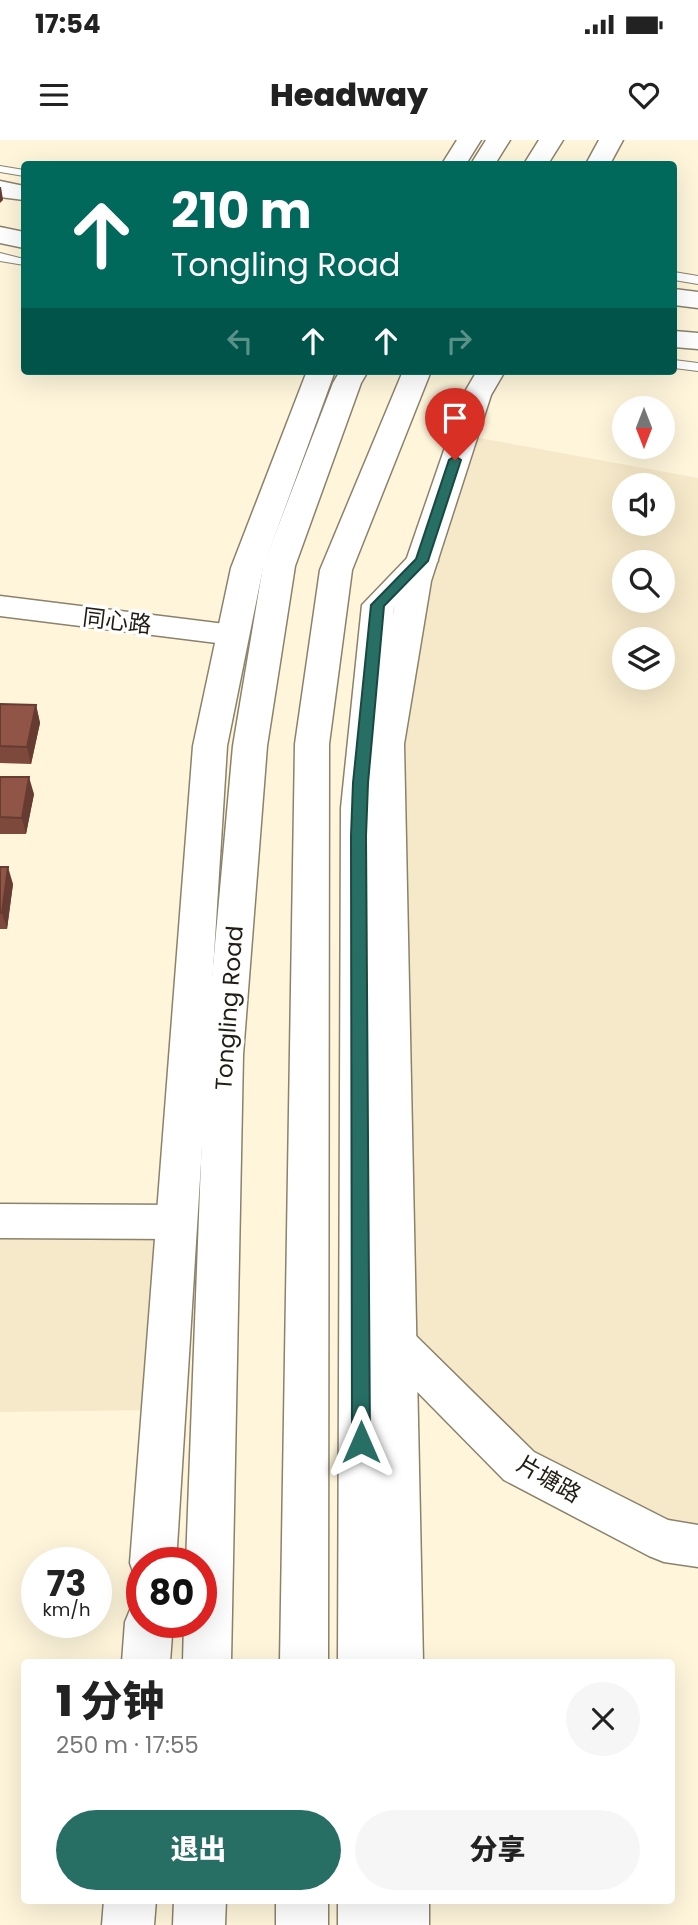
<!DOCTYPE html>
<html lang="zh">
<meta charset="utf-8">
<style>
:root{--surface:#fff;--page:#f6f6f6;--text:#222;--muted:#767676;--accent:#276e64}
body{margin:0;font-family:Poppins,"Noto Sans SC",sans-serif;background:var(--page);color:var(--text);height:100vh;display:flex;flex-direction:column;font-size:26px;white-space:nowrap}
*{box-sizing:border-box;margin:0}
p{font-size:23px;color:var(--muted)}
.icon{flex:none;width:38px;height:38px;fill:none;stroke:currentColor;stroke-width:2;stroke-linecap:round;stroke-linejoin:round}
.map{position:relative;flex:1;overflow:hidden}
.side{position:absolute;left:21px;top:1519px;width:654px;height:245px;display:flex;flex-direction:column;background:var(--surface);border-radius:7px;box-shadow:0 7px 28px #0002}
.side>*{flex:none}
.top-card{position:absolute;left:21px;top:21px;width:656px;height:214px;border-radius:7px;box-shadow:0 7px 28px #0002;background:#00695c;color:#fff;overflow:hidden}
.needle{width:46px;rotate:180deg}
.buttons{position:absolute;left:612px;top:256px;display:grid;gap:14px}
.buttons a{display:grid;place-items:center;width:63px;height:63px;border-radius:50%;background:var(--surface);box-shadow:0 7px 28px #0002;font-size:35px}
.speed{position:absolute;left:21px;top:1407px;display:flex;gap:14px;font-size:35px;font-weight:700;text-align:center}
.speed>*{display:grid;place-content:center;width:91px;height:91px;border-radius:50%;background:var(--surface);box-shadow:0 7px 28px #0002;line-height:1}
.speed small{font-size:18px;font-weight:400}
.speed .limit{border:10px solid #d22;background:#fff;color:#111}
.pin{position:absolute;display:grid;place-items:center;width:60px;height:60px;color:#fff;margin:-72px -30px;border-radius:50% 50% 50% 0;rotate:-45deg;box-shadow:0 0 7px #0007}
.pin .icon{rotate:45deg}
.me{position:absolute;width:77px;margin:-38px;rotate:0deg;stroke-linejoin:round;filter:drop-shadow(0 0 5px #0008)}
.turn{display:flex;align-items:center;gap:24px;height:147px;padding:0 35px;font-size:32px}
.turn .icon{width:91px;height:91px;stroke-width:2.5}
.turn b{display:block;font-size:49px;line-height:60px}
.lanes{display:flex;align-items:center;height:66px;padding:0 35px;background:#0003;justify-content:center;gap:35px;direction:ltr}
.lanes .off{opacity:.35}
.round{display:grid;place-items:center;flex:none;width:74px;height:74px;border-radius:37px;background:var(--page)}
.overview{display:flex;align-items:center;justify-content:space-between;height:119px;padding:0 35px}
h1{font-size:42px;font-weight:800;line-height:52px}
.primary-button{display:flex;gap:14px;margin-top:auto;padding:14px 35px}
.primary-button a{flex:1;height:80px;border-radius:42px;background:var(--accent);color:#fff;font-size:28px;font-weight:800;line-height:80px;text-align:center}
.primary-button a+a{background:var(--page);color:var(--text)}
.status{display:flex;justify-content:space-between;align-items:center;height:49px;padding:0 35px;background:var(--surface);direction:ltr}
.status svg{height:19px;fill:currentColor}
header{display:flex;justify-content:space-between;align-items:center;height:91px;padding:0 35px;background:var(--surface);font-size:32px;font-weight:800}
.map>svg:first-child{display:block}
.built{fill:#f6e9c9;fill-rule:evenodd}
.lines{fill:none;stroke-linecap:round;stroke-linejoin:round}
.lane-casing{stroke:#8b826c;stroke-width:2}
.street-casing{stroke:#8b826c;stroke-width:3}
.primary-casing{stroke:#8b826c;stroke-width:3}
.highway-casing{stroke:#8b826c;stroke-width:3}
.lane{fill:#fff;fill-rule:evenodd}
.street{fill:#fff;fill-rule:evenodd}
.primary{fill:#fff;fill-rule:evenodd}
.highway{fill:#fff;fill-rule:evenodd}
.wall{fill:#7d493d}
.shaded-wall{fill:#663c32}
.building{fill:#915547;stroke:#663c32;stroke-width:2}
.route{fill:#276e64;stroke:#194841;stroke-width:2}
.labels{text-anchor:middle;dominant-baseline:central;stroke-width:7;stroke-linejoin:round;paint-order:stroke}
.street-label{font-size:23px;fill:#211d14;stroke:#fff}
</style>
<div class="status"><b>17:54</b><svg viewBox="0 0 49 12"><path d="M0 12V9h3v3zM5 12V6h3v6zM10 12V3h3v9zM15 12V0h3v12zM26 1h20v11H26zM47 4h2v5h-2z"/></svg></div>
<header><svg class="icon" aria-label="menu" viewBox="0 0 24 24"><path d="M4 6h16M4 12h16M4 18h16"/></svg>Headway<svg class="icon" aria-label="heart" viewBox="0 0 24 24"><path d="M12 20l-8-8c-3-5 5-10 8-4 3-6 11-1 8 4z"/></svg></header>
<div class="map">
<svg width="698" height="1785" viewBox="0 0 698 1785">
<rect width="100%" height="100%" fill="#fef5db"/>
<!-- built -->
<g class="built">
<path d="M463,295L698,338V1406L519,1326L395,1202L387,604ZM625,345H663V383H625ZM625,422H663V460H625ZM625,499H663V537H625Z"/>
<polygon points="0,1081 177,1082 164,1270 0,1272"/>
</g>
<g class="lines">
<!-- lane casing -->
<g class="lane-casing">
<g id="lane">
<polygon points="0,26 24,30 24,36 0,32"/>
<polygon points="0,113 24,119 24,125 0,121"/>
<polygon points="674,132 698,136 698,144 674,140"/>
<polygon points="674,220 698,223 698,231 674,228"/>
</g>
</g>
<!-- street casing -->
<g class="street-casing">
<g id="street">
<polygon points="0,456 233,485 243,488 248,495 243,502 233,505 0,476"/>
<polygon points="0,1064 177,1065 190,1070 196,1082 190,1094 177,1099 0,1098"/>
<polygon points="395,1183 409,1189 534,1312 668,1380 698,1385 698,1427 664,1422 649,1416 504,1340 381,1215 375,1202 381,1189"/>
</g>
</g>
<!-- primary casing -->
<g class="primary-casing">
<g id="primary">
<polygon points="457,0 481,0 466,24 442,24"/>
<polygon points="599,0 623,0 610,24 586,24"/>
<polygon points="0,41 24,46 24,60 0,57"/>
<polygon points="0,87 24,92 24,108 0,103"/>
<polygon points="674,149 698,152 698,168 674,165"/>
<polygon points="674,191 698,193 698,209 674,207"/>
<polygon points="307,231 335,231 263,428 227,606 176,1423 142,1423 142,1442 136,1440 130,1423 193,606 231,428"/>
<polygon points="477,231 505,231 491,255 431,441 404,604 423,1522 375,1522 370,604 399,441 463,255"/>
<polygon points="142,1461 142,1482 173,1482 170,1522 122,1522 125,1482 132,1465"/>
<polygon points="104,1760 156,1760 154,1785 102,1785"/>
<rect x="377" y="1760" width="52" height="25"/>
</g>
</g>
<!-- highway casing -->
<g class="highway-casing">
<g id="highway">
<polygon points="486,0 510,0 495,24 471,24"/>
<polygon points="539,0 563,0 548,24 524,24"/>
<polygon points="340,231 368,231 361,243 295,426 267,606 243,915 231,1522 183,1522 184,1482 201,1482 201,1423 186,1423 205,915 233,606 263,426 333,243"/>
<polygon points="403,231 431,231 352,430 329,604 328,1522 280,1522 295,604 320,430"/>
<polygon points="422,410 433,414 438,421 394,468 375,668 386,1522 338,1522 341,668 362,465 411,414"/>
<polygon points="174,1760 226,1760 225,1785 173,1785"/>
<rect x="276" y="1760" width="52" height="25"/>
<rect x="338" y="1760" width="52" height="25"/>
</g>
</g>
<!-- lane -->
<use href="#lane" class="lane"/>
<!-- street -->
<use href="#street" class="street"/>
<!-- primary -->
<use href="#primary" class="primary"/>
<!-- highway -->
<use href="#highway" class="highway"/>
</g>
<!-- wall -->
<g class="wall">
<polygon points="0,564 36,565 40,583 31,624 0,623"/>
<polygon points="0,637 34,654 26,694 0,694"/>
<polygon points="0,727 13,744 7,789 0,789"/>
</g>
<!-- shaded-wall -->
<g class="shaded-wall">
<polygon points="0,47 1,47 3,60 0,63"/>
<polygon points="36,565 40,583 31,624 27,607"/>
<polygon points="29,637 34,654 26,694 22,678"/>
<polygon points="8,727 13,744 7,789 2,773"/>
</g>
<!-- building -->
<g class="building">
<polygon points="0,564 36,565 27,607 0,606"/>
<polygon points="0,637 29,637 22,678 0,677"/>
<polygon points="0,727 8,727 2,773 0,773"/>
</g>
<!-- route -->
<polygon class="route" points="455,316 461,320 428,421 384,466 368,643 366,696 370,1302 368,1308 361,1311 355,1308 352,1302 351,696 353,643 371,465 416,419 449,320"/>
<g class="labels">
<!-- street labels -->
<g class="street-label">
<text transform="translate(117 481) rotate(7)">同心路</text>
<text transform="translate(229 868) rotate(-86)">Tongling Road</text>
<text transform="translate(549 1339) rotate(30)">片塘路</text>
</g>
</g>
</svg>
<div class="buttons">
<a><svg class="needle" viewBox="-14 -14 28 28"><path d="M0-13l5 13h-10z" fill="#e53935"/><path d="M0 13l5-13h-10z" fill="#767676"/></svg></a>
<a><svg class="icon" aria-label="sound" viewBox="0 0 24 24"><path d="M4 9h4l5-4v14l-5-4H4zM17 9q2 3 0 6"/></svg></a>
<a><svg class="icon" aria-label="search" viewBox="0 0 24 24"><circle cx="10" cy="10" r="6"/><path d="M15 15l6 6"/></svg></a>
<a><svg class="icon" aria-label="layers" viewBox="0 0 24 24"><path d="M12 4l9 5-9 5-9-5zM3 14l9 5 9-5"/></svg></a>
</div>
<div class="speed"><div>73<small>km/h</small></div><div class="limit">80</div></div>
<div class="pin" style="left:455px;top:320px;background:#d93025"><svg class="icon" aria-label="arrive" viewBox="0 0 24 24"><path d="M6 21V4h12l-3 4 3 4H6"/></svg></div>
<svg class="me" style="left:361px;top:1302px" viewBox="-20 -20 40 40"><path d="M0-17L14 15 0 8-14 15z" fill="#276e64" stroke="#fff" stroke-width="4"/></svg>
<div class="top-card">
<div class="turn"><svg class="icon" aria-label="ahead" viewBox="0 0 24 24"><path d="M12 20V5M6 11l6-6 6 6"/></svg><div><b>210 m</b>Tongling Road</div></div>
<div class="lanes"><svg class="icon off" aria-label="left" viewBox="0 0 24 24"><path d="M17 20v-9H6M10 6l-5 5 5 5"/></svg><svg class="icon" aria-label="ahead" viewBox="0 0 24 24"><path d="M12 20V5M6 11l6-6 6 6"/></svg><svg class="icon" aria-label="ahead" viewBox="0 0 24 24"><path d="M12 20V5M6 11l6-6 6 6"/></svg><svg class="icon off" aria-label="right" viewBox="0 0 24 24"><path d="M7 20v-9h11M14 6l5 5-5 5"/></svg></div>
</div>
<section class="side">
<div class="overview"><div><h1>1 分钟</h1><p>250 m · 17:55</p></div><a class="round"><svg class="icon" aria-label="close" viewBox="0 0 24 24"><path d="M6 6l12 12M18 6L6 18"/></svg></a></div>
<div class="primary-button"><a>退出</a><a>分享</a></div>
</section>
</div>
